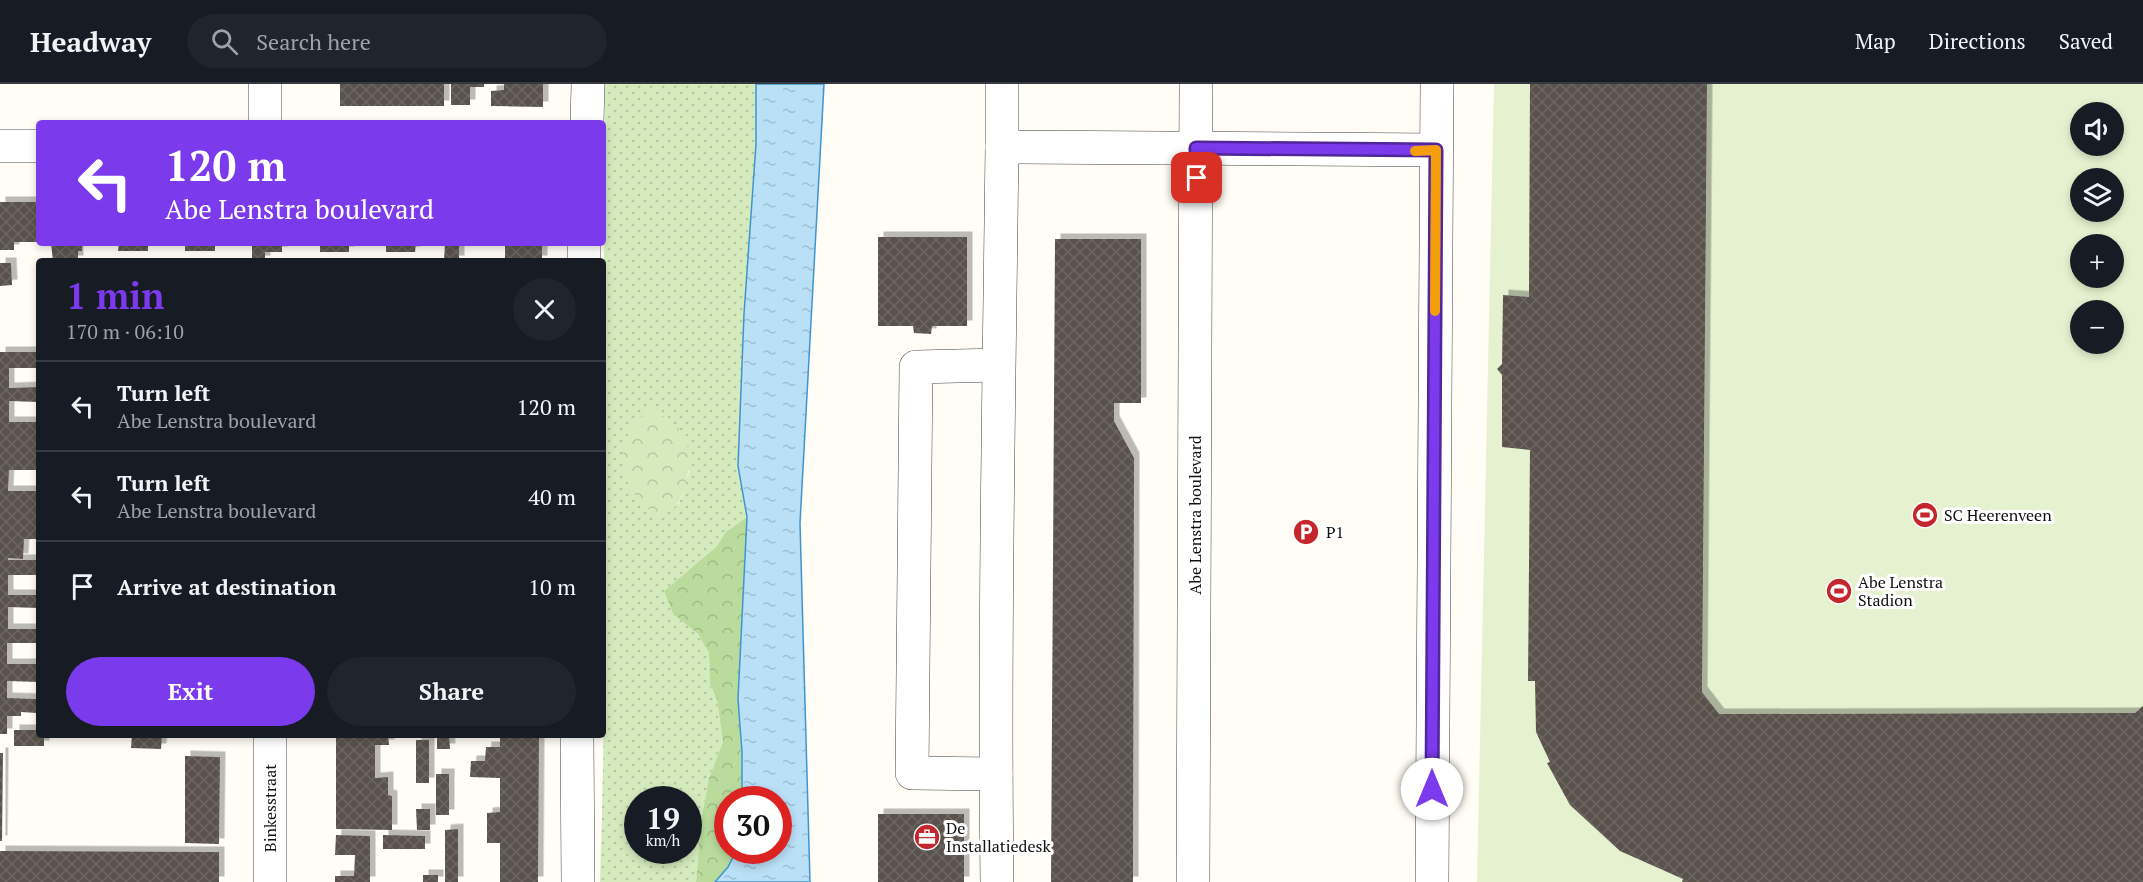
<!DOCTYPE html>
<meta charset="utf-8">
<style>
:root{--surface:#171b24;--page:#20242c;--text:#f1f3f6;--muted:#9ea1a6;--line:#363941;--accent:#7c3aed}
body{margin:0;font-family:"PT Serif",serif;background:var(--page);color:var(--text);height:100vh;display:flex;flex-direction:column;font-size:22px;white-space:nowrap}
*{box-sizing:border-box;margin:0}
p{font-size:20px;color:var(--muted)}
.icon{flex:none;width:33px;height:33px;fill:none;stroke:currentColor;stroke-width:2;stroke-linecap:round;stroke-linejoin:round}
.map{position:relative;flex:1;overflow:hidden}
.drawer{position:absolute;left:36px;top:174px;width:570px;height:480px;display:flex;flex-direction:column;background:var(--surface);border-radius:6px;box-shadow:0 3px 9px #0003}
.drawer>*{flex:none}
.guide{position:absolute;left:36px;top:36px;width:570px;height:126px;border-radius:6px;box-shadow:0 3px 9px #0003;background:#7c3aed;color:#fff;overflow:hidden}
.tools{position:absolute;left:2070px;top:18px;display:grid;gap:12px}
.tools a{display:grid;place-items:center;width:54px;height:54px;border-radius:50%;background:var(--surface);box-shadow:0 3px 9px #0003;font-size:30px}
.speed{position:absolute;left:624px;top:702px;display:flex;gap:12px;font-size:30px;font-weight:700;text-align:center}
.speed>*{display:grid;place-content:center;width:78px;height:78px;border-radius:50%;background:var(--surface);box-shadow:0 3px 9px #0003;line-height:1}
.speed small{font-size:15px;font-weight:400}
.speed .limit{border:9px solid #d22;background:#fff;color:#111}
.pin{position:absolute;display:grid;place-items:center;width:51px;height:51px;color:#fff;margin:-26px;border-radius:12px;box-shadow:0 3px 9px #0006}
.me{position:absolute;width:66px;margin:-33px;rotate:0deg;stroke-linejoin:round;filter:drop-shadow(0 0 4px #0008)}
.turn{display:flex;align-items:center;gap:21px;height:126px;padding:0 30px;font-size:27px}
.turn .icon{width:78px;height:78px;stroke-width:2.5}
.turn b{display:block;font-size:42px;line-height:51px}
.round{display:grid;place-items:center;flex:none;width:63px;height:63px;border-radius:32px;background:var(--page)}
.summary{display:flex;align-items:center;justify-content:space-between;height:102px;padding:0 30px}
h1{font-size:36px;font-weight:600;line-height:45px;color:var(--accent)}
.button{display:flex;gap:12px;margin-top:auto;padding:12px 30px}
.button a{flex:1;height:69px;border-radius:36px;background:var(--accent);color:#fff;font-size:24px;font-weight:600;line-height:69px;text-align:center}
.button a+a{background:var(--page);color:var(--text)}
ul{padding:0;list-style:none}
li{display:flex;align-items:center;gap:18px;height:90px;padding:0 30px;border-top:2px solid var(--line)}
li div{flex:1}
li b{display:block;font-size:22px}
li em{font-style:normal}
header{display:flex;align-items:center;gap:36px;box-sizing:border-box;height:84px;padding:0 30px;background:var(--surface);border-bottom:2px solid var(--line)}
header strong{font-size:28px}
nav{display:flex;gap:33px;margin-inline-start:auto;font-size:21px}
.search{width:420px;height:54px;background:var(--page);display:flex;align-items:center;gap:15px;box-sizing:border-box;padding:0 21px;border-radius:33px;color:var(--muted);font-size:22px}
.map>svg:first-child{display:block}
.grass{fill:url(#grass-dots);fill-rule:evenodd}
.forest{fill:url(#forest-crowns)}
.park{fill:url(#park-crowns)}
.pitch{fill:#e6f2cf;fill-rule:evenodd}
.water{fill:url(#water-ripples);stroke:#3f96cf;stroke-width:1.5}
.building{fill:url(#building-cross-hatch);filter:url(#shadow)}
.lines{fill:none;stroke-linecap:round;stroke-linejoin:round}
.minor-casing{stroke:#444;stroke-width:34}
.minor{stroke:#fff;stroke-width:33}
.route-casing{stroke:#51269a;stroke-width:15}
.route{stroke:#7c3aed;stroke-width:10}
.slow{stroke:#f59e0b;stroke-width:10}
.labels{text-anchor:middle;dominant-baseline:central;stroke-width:6;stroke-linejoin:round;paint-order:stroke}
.street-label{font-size:16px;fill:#111;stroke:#fff}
.poi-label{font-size:16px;fill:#111;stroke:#fff;text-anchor:start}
</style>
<header>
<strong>Headway</strong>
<div class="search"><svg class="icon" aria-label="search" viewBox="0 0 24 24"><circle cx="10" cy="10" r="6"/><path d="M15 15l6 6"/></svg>Search here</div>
<nav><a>Map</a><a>Directions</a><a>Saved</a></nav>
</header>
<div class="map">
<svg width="2143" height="798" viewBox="0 0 2143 798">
<defs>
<pattern id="grass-dots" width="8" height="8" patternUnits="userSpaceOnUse" patternTransform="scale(1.5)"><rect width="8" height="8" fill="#d5ebbd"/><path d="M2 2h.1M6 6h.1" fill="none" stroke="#b6c8a1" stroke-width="1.8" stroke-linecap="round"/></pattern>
<pattern id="forest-crowns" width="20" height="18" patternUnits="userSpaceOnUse" patternTransform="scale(1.5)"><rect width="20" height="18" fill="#b9dc9c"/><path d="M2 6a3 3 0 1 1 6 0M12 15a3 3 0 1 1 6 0" fill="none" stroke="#9ebc85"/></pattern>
<pattern id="park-crowns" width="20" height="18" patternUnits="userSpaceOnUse" patternTransform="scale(1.5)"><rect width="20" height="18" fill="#d5ebbd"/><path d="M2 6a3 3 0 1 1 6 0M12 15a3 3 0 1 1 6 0" fill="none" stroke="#b6c8a1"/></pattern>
<pattern id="water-ripples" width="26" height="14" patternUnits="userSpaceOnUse" patternTransform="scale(1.5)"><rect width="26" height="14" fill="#b9e0f7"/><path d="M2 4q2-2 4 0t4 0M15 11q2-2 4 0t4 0" fill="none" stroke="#9ebfd3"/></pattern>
<pattern id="building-cross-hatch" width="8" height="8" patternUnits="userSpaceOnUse" patternTransform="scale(1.5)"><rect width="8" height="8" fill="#5a524d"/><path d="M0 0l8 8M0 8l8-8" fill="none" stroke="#6d6662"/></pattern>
<filter id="shadow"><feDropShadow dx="5.5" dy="-5.5" stdDeviation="0" flood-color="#0004"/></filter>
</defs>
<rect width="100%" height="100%" fill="#fffdf5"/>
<!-- grass -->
<path class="grass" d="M605,0H756V60L744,230L738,382L747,433L727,448L717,462L664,507L673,530L698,550L709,569L710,600L717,616L723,658L709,694L701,737L696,798H600C609,532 602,266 605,0ZM649,326L660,330L674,340L689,388L682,412L678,421ZM638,716H688V766H638Z"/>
<!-- forest -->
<polygon class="forest" points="747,433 738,615 742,668 742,715 728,716 728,766 736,767 728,783 715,798 696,798 701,737 709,694 723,658 717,616 710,600 709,569 698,550 673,530 664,507 717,462 726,448"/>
<!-- park -->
<path class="park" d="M649,325C661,330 676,338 683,350C693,366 689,403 678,419C674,426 666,428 658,431C630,416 614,382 628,351C632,341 641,333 649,325Z"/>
<!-- pitch -->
<path class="pitch" d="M1494,0H2143V798H1477ZM2080,28H2114V62H2080ZM2080,94H2114V128H2080ZM2080,160H2114V194H2080ZM2080,226H2114V260H2080Z"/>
<!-- water -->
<polygon class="water" points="756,0 824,0 800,439 810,798 715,798 728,783 736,767 778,766 778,716 742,715 742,668 738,615 747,433 738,382 744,230 756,60"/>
<!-- building -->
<g class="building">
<rect x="340" y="0" width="104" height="22"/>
<polygon points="451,0 484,0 484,3 470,3 470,21 451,21"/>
<polygon points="504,0 543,0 543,23 491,22 491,7 504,6"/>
<polygon points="1530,0 1707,0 1702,608 1719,630 2135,629 2143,622 2143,798 1682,798 1683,795 1620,767 1570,721 1547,679 1550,678 1536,648 1535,597 1528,597 1530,366 1502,363 1502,291 1497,285 1502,280 1503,211 1529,213"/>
<polygon points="0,118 39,118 39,158 14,158 14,166 0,166"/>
<polygon points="878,153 967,153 967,242 932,242 931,250 914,249 913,242 878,242"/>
<polygon points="1055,155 1141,155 1141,319 1114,319 1114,337 1134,374 1133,798 1051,798"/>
<polygon points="51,159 82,159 82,167 78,167 78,177 53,177"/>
<polygon points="119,159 148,159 148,167 118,167"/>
<rect x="185" y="159" width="30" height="8"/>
<polygon points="252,159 282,159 282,168 265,168 265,177 252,177"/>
<rect x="320" y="159" width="29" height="9"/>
<polygon points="386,159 416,159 415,168 386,168"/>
<polygon points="445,159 459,159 459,177 444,177"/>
<polygon points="490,159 542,159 542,177 505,177 505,161 490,161"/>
<polygon points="0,179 11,179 12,201 0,202"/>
<polygon points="0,268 39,268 39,284 9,284 9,304 38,303 38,318 9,317 9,338 38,338 39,386 9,386 8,407 37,407 37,455 24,455 23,475 8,474 8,476 39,476 39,491 8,491 8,511 38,511 38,524 8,523 8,545 38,545 37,559 7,559 7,580 39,580 39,598 7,597 7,614 37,615 37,629 21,628 21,632 7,632 7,650 0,650"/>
<polygon points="14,646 39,646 39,651 44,651 44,662 14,662"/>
<polygon points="132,651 162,651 161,665 131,664"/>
<polygon points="336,651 388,651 389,661 375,661 375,694 388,693 388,711 392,712 392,746 336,745"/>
<polygon points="437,651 449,651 450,665 437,665"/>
<polygon points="500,651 539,651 538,798 500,798 500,759 487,759 487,729 500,728 500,694 470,693 471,677 485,677 486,663 500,663"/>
<rect x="416" y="656" width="13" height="43"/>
<polygon points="0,669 3,669 2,757 0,757"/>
<polygon points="185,672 220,673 219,760 185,759"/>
<rect x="436" y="690" width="13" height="41"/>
<polygon points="416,725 430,725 430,746 417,746"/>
<rect x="878" y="730" width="86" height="68"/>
<polygon points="458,745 458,798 445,798 445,746"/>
<polygon points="336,751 370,752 370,798 335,798 335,792 354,792 355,771 335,771"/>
<polygon points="383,751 425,752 425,765 383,765"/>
<polygon points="0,767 219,768 219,798 0,798"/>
<rect x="423" y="791" width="15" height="7"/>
</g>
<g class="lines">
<!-- minor casing -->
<g class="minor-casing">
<g id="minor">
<polyline points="265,0 265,39"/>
<polyline points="1002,0 1002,63 1436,66"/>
<polyline points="587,39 588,0"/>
<polyline points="0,62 39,62"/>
<polyline points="584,177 584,159"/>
<polyline points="577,651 578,798"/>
<polyline points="996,690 912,689 916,283 998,281"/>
<polyline points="270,798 270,651"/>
<path d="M997,798C994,553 999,308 1002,63"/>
<polyline points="1193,798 1196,0"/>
<polyline points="1432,798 1437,0"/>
</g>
</g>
<!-- minor -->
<use href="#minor" class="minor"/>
</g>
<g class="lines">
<!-- route casing -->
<g class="route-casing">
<polyline id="route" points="1197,94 1196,64 1436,66 1432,705"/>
</g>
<!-- route -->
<use href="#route" class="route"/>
<!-- slow -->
<polyline class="slow" points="1415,67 1436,66 1435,227"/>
</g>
<!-- icons -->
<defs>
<g id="stadium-disc" transform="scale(1.35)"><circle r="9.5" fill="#c4262e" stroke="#fff"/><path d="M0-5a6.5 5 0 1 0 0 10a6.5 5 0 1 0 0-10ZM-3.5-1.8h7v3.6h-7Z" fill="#fff"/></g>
<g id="parking-disc" transform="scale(1.35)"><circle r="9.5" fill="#c4262e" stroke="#fff"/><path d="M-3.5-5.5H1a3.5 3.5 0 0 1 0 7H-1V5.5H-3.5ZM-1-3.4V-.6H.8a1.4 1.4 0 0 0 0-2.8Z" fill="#fff"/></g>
<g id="office-disc" transform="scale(1.35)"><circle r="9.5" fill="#c4262e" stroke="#fff"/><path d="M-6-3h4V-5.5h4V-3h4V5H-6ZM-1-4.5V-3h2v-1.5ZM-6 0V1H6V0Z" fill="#fff"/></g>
</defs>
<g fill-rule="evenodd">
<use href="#stadium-disc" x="1925" y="431"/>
<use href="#parking-disc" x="1306" y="448"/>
<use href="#stadium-disc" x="1839" y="507"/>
<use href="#office-disc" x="927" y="753"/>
</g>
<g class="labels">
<!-- street labels -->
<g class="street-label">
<text transform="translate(1195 431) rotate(-90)">Abe Lenstra boulevard</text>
<text transform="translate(270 724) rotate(-90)">Binkesstraat</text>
</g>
<!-- poi labels -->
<g class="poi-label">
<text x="1944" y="431">SC Heerenveen</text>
<text x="1326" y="448">P1</text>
<text x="1858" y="498">Abe Lenstra<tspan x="1858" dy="18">Stadion</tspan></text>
<text x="946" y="744">De<tspan x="946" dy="18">Installatiedesk</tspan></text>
</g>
</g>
</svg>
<div class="tools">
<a><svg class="icon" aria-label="sound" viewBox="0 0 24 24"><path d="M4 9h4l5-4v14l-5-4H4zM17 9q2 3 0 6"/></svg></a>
<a><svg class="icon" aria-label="layers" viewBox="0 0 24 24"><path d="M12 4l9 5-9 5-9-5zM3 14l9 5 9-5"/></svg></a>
<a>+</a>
<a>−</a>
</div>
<div class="speed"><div>19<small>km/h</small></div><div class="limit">30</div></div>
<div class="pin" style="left:1197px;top:94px;background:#d93025"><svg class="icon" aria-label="arrive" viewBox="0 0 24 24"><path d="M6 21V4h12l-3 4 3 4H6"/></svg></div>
<svg class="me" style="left:1432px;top:705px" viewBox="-20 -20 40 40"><circle r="19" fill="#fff"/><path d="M0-13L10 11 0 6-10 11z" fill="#7c3aed"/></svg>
<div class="guide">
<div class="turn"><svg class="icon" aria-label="left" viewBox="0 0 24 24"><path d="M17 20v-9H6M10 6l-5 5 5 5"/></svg><div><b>120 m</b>Abe Lenstra boulevard</div></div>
</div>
<section class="drawer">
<div class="summary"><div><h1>1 min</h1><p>170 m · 06:10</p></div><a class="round"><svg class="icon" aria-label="close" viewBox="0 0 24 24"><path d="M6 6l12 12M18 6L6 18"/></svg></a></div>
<ul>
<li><svg class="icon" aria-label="left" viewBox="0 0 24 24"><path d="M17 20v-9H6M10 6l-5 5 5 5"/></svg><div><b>Turn left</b><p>Abe Lenstra boulevard</p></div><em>120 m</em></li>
<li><svg class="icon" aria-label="left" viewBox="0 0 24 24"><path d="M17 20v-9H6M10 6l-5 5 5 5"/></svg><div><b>Turn left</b><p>Abe Lenstra boulevard</p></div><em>40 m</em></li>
<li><svg class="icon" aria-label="arrive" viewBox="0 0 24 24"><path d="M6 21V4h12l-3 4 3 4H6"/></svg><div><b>Arrive at destination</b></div><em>10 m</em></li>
</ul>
<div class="button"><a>Exit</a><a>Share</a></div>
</section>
</div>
